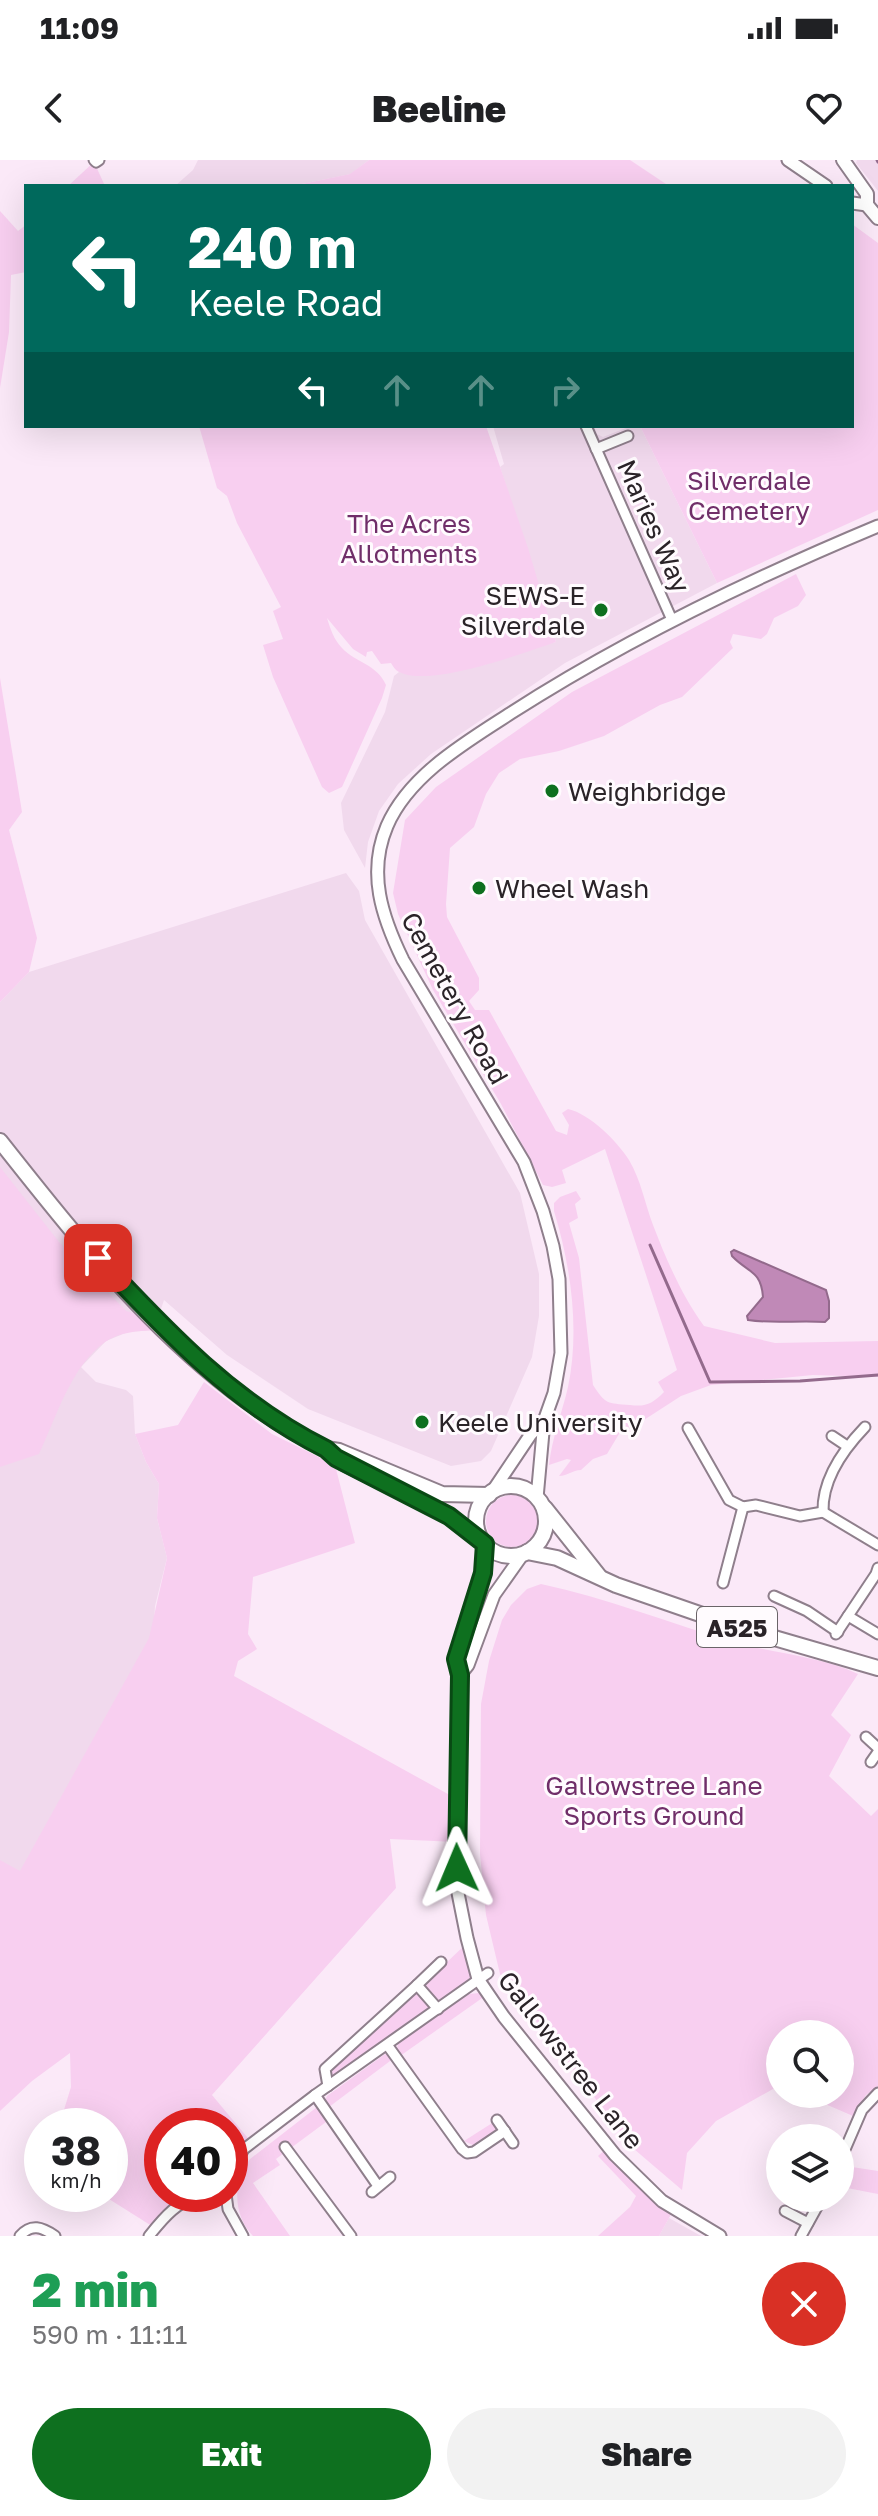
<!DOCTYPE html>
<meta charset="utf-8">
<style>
:root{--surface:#fff;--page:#f2f2f2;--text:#202124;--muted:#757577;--accent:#0e701f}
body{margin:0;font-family:"Golos Text",sans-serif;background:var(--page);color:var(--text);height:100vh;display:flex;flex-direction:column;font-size:30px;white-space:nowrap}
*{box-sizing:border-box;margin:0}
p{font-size:26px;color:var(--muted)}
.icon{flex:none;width:44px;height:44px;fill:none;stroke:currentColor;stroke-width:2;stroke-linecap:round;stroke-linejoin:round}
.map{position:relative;height:2076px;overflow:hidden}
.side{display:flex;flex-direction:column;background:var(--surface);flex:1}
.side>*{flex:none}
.hud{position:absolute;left:24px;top:24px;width:830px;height:244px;border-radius:0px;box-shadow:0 8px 32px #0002;background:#00695c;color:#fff;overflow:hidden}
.tools{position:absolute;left:766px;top:1860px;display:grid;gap:16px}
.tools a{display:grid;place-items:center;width:88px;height:88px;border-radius:50%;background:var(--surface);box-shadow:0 8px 32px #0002;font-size:40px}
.speed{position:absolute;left:24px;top:1948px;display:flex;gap:16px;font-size:40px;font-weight:700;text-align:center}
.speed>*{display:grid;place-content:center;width:104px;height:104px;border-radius:50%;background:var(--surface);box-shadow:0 8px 32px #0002;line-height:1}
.speed small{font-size:20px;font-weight:400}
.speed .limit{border:12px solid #d22;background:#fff;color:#111}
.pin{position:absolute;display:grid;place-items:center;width:68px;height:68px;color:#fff;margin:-34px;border-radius:16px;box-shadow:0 4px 12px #0006}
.me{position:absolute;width:88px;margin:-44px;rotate:359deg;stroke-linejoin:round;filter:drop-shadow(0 0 6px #0008)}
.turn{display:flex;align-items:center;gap:28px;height:168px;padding:0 32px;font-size:36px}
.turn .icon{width:104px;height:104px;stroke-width:2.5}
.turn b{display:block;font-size:56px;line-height:68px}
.lanes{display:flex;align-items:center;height:76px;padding:0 32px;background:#0003;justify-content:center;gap:40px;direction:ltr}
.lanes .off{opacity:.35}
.round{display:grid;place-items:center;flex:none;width:84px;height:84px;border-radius:42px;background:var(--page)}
.headline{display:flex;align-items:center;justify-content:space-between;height:136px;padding:0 32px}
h1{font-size:48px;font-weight:800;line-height:60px;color:#1e9e55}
.primary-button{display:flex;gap:16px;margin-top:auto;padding:16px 32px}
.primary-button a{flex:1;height:92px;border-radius:48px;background:var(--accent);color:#fff;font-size:32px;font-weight:800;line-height:92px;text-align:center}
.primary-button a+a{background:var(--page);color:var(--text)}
.status{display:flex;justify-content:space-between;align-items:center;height:56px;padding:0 40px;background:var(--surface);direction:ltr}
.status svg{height:22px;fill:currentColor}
header{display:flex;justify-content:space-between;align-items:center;height:104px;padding:0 32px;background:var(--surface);font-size:36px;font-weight:800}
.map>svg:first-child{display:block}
.built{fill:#f1d9ed}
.green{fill:#f8cff0}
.water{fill:#c089b7;stroke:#936a8c;stroke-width:2}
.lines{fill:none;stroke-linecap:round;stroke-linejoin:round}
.stream{stroke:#936a8c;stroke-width:3}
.minor-casing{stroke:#8f7f8c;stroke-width:13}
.tertiary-casing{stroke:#8f7f8c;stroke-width:15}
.secondary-casing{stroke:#8f7f8c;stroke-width:16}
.primary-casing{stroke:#8f7f8c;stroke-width:18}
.minor{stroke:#fff;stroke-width:9}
.tertiary{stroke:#fff;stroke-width:11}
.secondary{stroke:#fff;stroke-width:12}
.primary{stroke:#fff;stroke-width:14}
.route-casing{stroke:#094914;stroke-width:20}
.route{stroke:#0e701f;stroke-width:14}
.poi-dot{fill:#0e701f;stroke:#fffbfe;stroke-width:3}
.labels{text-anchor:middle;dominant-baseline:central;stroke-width:6;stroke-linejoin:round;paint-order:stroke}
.shield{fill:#fffbfe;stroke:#6a6468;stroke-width:2}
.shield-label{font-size:24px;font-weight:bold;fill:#2a2328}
.park-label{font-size:26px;fill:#702e69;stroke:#fffbfe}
.street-label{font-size:26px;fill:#2a2328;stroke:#fffbfe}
.poi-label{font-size:26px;fill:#2a2328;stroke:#fffbfe;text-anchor:start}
</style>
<div class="status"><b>11:09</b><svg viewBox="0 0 49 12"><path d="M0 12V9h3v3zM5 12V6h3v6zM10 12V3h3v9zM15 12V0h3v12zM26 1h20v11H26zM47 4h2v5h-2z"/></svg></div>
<header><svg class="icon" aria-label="back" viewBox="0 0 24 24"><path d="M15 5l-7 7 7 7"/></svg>Beeline<svg class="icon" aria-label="heart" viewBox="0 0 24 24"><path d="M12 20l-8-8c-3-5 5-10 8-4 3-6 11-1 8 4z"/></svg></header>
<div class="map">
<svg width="878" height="2076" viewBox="0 0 878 2076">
<rect width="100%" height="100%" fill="#fbe9f8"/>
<!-- built -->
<g class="built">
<polygon points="198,0 369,0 351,14 292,26 175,26 193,10"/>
<polygon points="857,0 878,0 878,31 856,3"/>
<polygon points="493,266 594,266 597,274 603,277 631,266 640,266 717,423 565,503 431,594 398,624 379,651 368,682 365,708 344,670 341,643 385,552 394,516 399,512 425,516 556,482 500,307 504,304"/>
<polygon points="346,713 359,731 365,760 520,1033 539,1114 539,1156 532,1197 491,1291 481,1301 451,1306 308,1249 227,1195 164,1140 154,1170 128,1172 106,1181 81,1207 96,1222 126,1230 133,1236 135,1274 146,1302 159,1324 157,1358 167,1398 155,1446 151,1513 0,1825 0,842 29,812"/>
<polygon points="669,2058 701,2076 659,2076"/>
</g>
<!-- green -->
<g class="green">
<polygon points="369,0 630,0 669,26 292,26 350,14"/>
<polygon points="94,2 105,26 68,26"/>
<polygon points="0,51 18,71 26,65 26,112 11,115 9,172 0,228"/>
<polygon points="852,64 878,83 878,350 717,423 640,266 852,266"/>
<path d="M199,266H486L528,388L556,482C523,493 430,528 399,512C395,510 393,506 391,503L381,504L372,491L367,492L366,497L353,489L327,458C330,468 334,480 342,488C356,503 377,504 386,525L382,538L342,627L329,633L322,627L273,517L263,485L283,479L273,451L281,447L237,363L227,336L217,328Z"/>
<path d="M796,414L806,435L798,446L774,458L767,474L761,479L733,474L730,482L733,488L682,537L660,545L604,576L559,591L520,599L499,613L486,634L474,667L450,688L446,744L447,757L479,818V830L469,841L475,850H489L556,971L567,975L569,965L562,953L568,949C590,954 617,981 629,1000C641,1020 645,1044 653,1065C666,1099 682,1136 704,1166L775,1183L878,1181V1217L813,1215L711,1225L681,1236L630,1269H622L607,1294L593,1299L581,1310C572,1310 568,1316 559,1316L571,1300L567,1299L549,1305C552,1278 562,1253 568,1227C580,1170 571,1107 554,1051V1043L560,1037L576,1031L581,1039L575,1044L578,1058L569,1063L579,1098L593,1225C606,1245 607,1243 630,1245C646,1247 652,1244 664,1232L658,1222L677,1210L605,989L562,1010L566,1023L552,1027L543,1025L501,944L433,830L398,754L393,733L405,660L436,627L572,532Z"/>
<polygon points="0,518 22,652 9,670 37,778 29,812 0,842"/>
<path d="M0,1007L59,1082L126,1151L137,1154L154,1170C138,1171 119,1172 105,1182C71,1206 56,1258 39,1294L0,1307Z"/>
<polygon points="204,1222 272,1274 335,1305 355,1383 253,1417 248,1474 257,1489 238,1501 234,1516 457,1639 456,1682 390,1679 396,1728 212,1935 252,1983 230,2013 230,1966 162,1966 162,2034 202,2034 184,2040 155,2068 101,2034 110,2034 110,1966 59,1966 71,1927 70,1893 32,1921 0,1951 0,1700 20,1711 149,1478 167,1398 157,1358 159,1324 146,1302 135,1274 178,1265"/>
<circle cx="512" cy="1361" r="26"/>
<path d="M541,1424C607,1438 669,1463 734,1482C775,1494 819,1496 858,1514L831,1555L851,1575L829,1616L871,1656L878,1649V1926L866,1935L853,1956L802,1934H840V1874H780V1925L716,1961L687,1993L682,2030L634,1989L500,1814L486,1755L480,1694L481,1544L489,1501L502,1460L511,1445L527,1429Z"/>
<polygon points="465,1785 473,1815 470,1819 437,1841 423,1825"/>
<polygon points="417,1830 431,1846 332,1918 329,1910"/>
<polygon points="479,1833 485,1836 400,1896 397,1889 398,1883 469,1834"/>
<polygon points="385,1894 394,1898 329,1947 325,1941 327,1936"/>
<path d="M317,1947L326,1962L276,1999L280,2005L253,2023L290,2076H253C233,2056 232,2021 250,1999Z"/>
<polygon points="497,1960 503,1968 475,1986 464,1981"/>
<polygon points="608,1987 674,2049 659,2076 598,2076 630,2047 636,2036 598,1996"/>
<polygon points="852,2007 878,2011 878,2034 842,2027"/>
</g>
<!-- water -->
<path class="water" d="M734,1090L826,1130L829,1141V1158L825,1162C798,1160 774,1164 748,1160L747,1156L763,1137C761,1110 748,1113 732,1096L731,1092Z"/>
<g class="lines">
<!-- stream -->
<g class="stream">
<polyline points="877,0 878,2"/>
<polyline points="650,1085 710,1222 800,1221 878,1215"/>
</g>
<!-- minor casing -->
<g class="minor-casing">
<g id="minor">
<polyline points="94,0 96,2 99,0"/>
<polyline points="586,266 672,460"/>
<polyline points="596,289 628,276"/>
<polyline points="688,1268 729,1340 743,1347 756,1345 800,1356 823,1352"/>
<polyline points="832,1276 847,1286"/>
<path d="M823,1352C822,1319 843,1290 865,1267"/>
<polyline points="823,1352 878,1385"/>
<polyline points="723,1423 743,1347"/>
<polyline points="774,1436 807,1451 838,1472"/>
<polyline points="848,1456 878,1474"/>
<polyline points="836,1474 876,1414 878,1408"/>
<polyline points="866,1577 878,1588"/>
<polyline points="871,1602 878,1592"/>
<polyline points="417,1825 441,1802"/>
<polyline points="388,1886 462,1989 467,1993 474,1992 505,1971"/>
<polyline points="328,1926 325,1909 417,1825 438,1849"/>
<polyline points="315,1935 378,2026"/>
<polyline points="497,1960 513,1983"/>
<polyline points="285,1987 351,2076"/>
<polyline points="840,2001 862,1950 878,1933"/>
<polyline points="230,2013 244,1989 315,1935 488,1813"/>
<polyline points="372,2032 390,2017"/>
<polyline points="226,2034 228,2049 243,2076"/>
<polyline points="785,2051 808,2063"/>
<path d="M20,2076C31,2063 42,2067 55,2076"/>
<path d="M149,2076C165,2056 177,2042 202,2034"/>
<polyline points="801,2076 822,2038"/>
</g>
</g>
<!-- tertiary casing -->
<g class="tertiary-casing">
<g id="tertiary">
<polyline points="788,0 826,26"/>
<polyline points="852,43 867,45"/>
<polyline points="492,1332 531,1274 544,1261"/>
<path d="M537,1338L544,1261L554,1233L561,1193L559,1119L553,1086L543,1051L524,1002L403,800C382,757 367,713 387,666C409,615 466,582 511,553C626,479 751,419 878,366"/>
<polyline points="485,1384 483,1413 456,1499 460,1515 456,1682 458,1733 467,1778 478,1819 504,1857 615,1995 662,2041 720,2076"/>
<polyline points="460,1515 468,1505 494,1435 523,1394"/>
</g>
</g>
<!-- secondary casing -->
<g class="secondary-casing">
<polyline id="secondary" points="843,0 867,34 867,45 878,58"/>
</g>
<!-- primary casing -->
<g class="primary-casing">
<g id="primary">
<path d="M0,981C90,1095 193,1225 326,1289L339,1291L442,1334L489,1335"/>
<polyline points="342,1302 449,1356 481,1379"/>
<circle cx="511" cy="1361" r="35"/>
<polyline points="545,1348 599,1416"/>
<polyline points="527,1392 557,1398 616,1425 743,1469 878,1508"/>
</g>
</g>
<!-- minor -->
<use href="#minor" class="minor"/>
<!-- tertiary -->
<use href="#tertiary" class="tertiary"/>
<!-- secondary -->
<use href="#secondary" class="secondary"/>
<!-- primary -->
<use href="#primary" class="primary"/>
</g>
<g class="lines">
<!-- route casing -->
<g class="route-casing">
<path id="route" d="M98,1098C167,1172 235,1244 326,1289L336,1298L449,1356L485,1384L483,1413L456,1499L460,1515L457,1708"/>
</g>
<!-- route -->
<use href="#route" class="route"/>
</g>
<!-- markers -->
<g class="poi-dot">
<circle cx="601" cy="450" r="8"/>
<circle cx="552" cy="631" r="8"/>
<circle cx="479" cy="728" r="8"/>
<circle cx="422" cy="1262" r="8"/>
</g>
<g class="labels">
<!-- shield labels -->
<rect class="shield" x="697" y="1447" width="80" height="40" rx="6"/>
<g class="shield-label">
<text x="737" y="1467">A525</text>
</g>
<!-- park labels -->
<g class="park-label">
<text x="749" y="320">Silverdale<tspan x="749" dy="30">Cemetery</tspan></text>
<text x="409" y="363">The Acres<tspan x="409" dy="30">Allotments</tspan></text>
<text x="654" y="1625">Gallowstree Lane<tspan x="654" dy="30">Sports Ground</tspan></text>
</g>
<!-- street labels -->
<g class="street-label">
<text transform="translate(654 366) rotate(66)">Maries Way</text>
<text transform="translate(455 838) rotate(61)">Cemetery Road</text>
<text transform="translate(571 1900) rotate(52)">Gallowstree Lane</text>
</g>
<!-- poi labels -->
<g class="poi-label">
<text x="585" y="435" text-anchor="end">SEWS-E<tspan x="585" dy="30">Silverdale</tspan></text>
<text x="568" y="631">Weighbridge</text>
<text x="495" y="728">Wheel Wash</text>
<text x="438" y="1262">Keele University</text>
</g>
</g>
</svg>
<div class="tools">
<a><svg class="icon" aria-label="search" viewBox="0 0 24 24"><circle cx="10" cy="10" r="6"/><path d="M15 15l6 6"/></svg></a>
<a><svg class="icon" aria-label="layers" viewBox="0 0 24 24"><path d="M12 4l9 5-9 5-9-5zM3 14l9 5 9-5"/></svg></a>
</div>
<div class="speed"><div>38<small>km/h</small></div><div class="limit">40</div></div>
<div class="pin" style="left:98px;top:1098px;background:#d93025"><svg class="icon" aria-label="arrive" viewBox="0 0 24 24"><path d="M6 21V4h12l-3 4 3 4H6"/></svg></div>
<svg class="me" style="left:457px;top:1708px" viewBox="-20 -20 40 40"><path d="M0-17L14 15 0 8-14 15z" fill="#0e701f" stroke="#fff" stroke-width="4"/></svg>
<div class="hud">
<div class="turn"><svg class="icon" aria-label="left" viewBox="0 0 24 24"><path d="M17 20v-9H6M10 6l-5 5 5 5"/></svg><div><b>240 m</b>Keele Road</div></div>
<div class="lanes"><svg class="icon" aria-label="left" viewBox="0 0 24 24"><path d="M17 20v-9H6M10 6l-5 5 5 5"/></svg><svg class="icon off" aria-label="ahead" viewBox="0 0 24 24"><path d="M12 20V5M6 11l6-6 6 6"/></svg><svg class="icon off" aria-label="ahead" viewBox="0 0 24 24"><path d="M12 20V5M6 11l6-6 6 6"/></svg><svg class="icon off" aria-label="right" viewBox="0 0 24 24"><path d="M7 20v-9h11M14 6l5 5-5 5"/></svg></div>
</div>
</div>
<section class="side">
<div class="headline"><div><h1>2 min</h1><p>590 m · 11:11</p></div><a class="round" style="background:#d93025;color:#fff"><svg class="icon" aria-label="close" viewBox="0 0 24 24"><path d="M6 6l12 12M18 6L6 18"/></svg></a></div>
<div class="primary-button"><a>Exit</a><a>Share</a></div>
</section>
